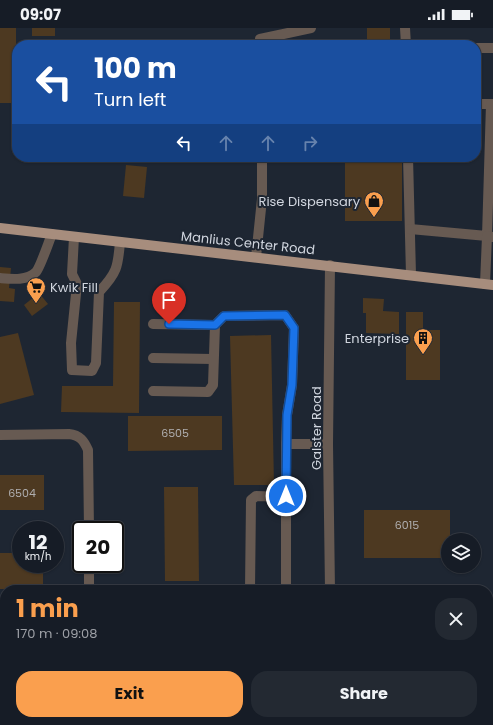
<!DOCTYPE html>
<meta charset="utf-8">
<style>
:root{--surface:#161c26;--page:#232932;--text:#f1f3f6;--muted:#9ea1a7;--line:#353a43;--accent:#fa9f4e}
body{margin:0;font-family:Poppins,sans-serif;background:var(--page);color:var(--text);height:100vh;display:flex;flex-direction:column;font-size:15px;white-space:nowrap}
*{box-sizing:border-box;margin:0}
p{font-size:13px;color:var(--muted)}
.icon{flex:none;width:22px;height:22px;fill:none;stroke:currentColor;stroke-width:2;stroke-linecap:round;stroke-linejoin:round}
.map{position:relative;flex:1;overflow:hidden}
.sheet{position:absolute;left:0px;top:557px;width:493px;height:140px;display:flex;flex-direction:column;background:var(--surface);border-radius:16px 16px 0 0;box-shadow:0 1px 3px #0004,0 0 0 1px var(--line)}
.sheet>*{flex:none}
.banner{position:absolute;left:12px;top:12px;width:469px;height:122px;border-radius:16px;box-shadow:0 1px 3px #0004,0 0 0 1px var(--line);background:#1a4fa0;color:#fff;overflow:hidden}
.controls{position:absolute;left:441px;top:505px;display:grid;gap:8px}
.controls a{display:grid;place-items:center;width:40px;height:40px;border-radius:50%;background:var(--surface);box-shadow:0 1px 3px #0004,0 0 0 1px var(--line);font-size:20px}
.speed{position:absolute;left:12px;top:493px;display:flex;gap:8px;font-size:20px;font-weight:700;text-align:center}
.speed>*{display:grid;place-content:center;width:52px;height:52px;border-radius:50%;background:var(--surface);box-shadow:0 1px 3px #0004,0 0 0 1px var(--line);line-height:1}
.speed small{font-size:10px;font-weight:400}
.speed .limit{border:2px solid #111;border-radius:6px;background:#fff;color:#111}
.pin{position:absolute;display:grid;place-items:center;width:34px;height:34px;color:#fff;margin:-41px -17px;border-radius:50% 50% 50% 0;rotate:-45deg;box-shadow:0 0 4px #0007}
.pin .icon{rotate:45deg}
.me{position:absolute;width:44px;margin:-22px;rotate:0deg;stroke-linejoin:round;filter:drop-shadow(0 0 3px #0008)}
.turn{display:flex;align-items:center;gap:14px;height:84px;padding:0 16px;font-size:18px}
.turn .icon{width:52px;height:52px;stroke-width:2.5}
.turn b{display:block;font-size:28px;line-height:34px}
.lanes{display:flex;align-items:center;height:38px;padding:0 16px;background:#0003;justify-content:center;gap:20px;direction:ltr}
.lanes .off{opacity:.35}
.round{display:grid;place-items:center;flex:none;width:42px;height:42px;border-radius:16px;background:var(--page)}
.headline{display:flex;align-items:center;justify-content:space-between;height:68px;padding:0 16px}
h1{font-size:24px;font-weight:700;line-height:30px;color:var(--accent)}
.button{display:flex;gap:8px;margin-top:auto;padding:8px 16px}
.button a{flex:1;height:46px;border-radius:16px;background:var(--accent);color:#111;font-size:16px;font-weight:700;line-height:46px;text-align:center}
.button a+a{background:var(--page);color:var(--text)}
.status{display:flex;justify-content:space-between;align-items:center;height:28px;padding:0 20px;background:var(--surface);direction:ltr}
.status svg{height:11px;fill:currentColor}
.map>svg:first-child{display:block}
.building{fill:#4d3921}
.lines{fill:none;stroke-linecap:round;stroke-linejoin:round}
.minor{stroke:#675a52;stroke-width:10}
.major{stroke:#a78d7d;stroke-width:10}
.route-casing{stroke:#114b97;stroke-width:10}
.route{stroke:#1a73e8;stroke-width:7}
.labels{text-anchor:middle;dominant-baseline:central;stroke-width:4;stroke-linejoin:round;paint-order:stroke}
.number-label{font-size:11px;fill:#afaeaf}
.poi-label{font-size:13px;fill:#d0d5de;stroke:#1e2632;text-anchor:end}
.street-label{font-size:13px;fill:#d0d5de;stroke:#1e2632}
</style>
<div class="status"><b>09:07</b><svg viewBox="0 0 49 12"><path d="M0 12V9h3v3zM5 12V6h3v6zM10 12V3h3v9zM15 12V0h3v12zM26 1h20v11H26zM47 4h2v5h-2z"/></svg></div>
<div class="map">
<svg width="493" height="697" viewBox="0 0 493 697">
<rect width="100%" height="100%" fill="#1e2632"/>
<!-- building -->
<g class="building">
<rect x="0" y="0" width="16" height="75"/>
<rect x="32" y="0" width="23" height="8"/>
<rect x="367" y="0" width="23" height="17"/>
<rect x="345" y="129" width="57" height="64"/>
<polygon points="126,137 147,139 144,170 123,168"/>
<polygon points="0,239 11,240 9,260 15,261 14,274 0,273"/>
<polygon points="39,265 48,276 32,288 24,277"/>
<polygon points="363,270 384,271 383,283 399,284 399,306 366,305 366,285 363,285"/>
<polygon points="114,274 140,274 139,385 61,384 62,358 113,358"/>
<polygon points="406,284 423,284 423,302 440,302 440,352 406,352"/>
<polygon points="18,305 34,367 0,376 0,309"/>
<polygon points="271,307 274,457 234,457 230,308"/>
<polygon points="128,388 222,388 222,422 128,423"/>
<rect x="0" y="447" width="44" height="35"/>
<polygon points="164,459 198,459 199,553 165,553"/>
<polygon points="364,482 450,482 450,512 448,512 448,530 364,530"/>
<polygon points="0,525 21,525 21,536 43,536 43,561 0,561"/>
<rect x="0" y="596" width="5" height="84"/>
<polygon points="261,692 285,692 284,697 260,697"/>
<rect x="360" y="692" width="28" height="5"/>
</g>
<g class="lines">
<!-- minor -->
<g class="minor">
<polyline points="405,0 406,17"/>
<polyline points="260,17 260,11 311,0"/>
<polyline points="476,20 493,20"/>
<polyline points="476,76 493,76"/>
<polyline points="408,129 411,247"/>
<polyline points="410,201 487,208 491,76"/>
<path d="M74,209L72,246L77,256L71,315L72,342L92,343L96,335L99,264C117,245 118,239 120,214"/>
<polyline points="256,229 262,171 262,129"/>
<path d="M0,250C11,251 27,253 36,244C40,240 49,213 52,206"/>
<polyline points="485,256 487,208 493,209"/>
<polyline points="153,296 215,297"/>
<polyline points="153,330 213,331"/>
<polyline points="153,363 208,364 213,357 215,297 224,288 285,287 294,300 292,357 287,387 286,416 328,416"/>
<path d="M0,407L69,406C80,407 84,413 88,422L89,502"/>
<polyline points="89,536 89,562"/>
<polyline points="250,562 251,472 256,468 286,469"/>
<polyline points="286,562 286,416"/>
<polyline points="330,562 328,416 330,237"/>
<polyline points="89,692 89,697"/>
<polyline points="332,692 332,697"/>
</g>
<!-- major -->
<polyline class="major" points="0,200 493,257"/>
</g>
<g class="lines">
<!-- route casing -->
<g class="route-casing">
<polyline id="route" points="169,296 215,297 224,288 285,287 294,300 292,357 287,387 286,468"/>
</g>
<!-- route -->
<use href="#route" class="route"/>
</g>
<!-- icons -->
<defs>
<g id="shop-pin" transform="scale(1)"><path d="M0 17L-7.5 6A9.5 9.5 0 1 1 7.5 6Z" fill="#fa9f4e" stroke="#1e2632"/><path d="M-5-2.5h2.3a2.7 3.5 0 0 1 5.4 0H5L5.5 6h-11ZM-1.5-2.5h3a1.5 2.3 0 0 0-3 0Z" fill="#111"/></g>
<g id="supermarket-pin" transform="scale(1)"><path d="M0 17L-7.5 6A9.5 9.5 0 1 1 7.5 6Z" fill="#fa9f4e" stroke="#1e2632"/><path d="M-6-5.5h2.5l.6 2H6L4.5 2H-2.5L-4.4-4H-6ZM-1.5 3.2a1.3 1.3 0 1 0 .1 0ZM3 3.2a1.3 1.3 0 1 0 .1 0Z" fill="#111"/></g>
<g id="building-pin" transform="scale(1)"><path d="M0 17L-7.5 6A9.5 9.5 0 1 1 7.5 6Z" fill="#fa9f4e" stroke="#1e2632"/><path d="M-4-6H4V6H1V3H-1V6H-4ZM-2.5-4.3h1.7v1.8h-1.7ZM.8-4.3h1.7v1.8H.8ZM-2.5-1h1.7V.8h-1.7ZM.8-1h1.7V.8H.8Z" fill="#111"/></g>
</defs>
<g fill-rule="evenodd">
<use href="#shop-pin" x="374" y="173"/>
<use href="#supermarket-pin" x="36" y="259"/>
<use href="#building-pin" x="423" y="310"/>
</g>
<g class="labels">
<!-- number labels -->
<g class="number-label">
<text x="175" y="405">6505</text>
<text x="22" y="465">6504</text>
<text x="407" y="497">6015</text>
</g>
<!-- poi labels -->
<g class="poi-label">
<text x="360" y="173">Rise Dispensary</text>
<text x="50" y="259" text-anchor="start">Kwik Fill</text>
<text x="409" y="310">Enterprise</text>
</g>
<!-- street labels -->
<g class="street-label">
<text transform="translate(248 215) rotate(6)">Manlius Center Road</text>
<text transform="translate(316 400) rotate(-90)">Galster Road</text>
</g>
</g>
</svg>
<div class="controls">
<a><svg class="icon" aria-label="layers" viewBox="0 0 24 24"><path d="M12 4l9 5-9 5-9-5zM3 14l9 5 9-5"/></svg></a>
</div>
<div class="speed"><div>12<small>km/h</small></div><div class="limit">20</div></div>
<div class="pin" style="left:169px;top:296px;background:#d93025"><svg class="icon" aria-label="arrive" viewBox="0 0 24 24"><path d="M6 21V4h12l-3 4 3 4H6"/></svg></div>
<svg class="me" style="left:286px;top:468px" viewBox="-20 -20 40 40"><circle r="17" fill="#1a73e8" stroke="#fff" stroke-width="3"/><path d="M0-11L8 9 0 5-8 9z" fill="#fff"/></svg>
<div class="banner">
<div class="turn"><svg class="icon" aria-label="left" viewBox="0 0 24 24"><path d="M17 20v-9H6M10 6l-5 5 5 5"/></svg><div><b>100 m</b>Turn left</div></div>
<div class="lanes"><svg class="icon" aria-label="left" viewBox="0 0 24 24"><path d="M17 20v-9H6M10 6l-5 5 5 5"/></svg><svg class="icon off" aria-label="ahead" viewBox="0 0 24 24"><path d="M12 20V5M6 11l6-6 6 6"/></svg><svg class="icon off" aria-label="ahead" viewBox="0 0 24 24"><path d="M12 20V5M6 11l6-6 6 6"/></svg><svg class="icon off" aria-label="right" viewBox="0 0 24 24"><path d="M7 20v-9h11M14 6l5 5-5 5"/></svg></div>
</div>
<section class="sheet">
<div class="headline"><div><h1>1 min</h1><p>170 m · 09:08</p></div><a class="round"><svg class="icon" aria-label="close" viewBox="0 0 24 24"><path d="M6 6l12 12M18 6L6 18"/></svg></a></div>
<div class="button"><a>Exit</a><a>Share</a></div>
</section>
</div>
